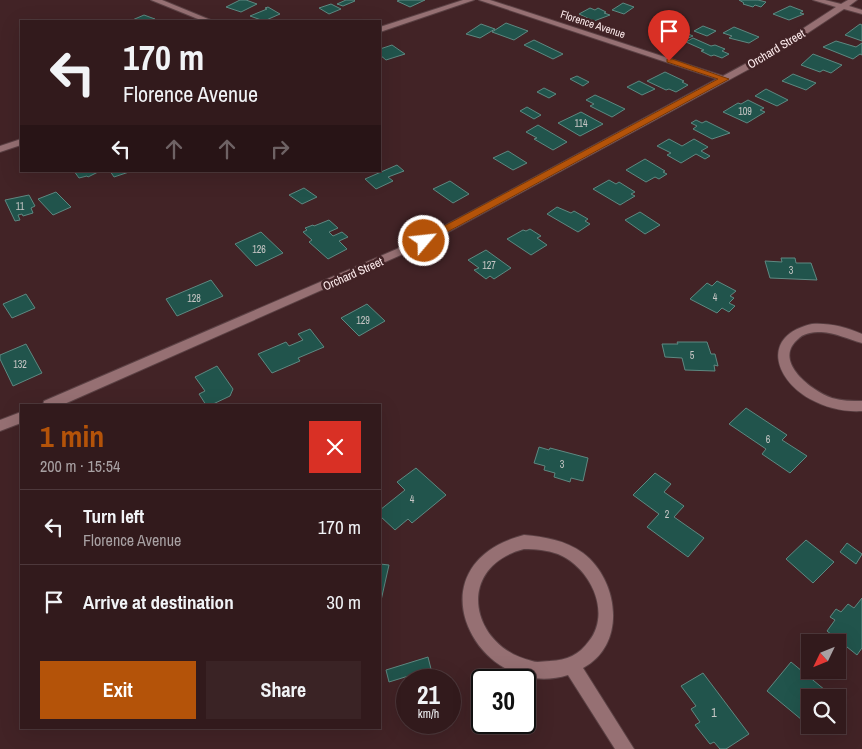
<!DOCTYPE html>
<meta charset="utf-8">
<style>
:root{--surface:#321a1c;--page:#3a2325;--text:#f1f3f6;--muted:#a8a1a3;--line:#4d383b;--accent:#b45309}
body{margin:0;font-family:"Archivo Narrow",sans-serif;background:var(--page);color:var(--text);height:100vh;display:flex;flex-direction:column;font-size:19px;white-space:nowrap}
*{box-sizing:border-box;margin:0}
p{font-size:16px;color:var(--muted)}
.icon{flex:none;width:28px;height:28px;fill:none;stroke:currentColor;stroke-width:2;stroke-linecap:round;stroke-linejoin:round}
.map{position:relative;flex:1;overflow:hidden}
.panel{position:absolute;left:20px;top:404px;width:361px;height:325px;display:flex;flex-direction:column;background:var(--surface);border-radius:0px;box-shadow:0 5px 20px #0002,0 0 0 1px var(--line)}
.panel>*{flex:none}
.top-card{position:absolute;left:20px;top:20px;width:361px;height:152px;border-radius:0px;box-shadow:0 5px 20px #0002,0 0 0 1px var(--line);background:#321a1c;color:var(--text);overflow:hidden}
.needle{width:32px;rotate:227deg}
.fabs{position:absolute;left:801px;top:634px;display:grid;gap:10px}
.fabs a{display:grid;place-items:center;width:45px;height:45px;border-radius:0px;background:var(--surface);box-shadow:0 5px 20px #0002,0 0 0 1px var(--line);font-size:25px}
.speed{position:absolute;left:396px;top:669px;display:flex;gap:10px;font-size:25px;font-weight:700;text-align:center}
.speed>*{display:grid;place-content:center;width:65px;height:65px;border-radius:50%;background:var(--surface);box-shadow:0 5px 20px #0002,0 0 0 1px var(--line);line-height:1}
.speed small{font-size:12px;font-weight:400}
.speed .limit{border:2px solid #111;border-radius:8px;background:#fff;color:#111}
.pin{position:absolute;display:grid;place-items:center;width:42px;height:42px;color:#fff;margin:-51px -21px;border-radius:50% 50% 50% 0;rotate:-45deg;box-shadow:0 0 5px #0007}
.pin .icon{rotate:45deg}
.me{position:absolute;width:55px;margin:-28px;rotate:62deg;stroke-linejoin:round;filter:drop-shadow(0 0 4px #0008)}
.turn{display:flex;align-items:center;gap:18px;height:105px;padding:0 20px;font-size:22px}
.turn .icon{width:65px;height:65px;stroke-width:2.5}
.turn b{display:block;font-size:35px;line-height:42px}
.lanes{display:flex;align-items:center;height:48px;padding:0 20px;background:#0003;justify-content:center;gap:25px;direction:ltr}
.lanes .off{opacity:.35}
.round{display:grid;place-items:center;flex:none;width:52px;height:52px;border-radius:0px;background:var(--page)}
.head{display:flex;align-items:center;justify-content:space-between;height:85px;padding:0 20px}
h1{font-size:30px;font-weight:700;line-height:38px;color:var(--accent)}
.cta{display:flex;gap:10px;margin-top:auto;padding:10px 20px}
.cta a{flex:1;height:58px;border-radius:0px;background:var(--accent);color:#fff;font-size:20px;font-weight:700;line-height:58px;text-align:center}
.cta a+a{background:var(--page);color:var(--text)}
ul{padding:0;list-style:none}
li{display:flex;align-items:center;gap:15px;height:75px;padding:0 20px;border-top:1px solid var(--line)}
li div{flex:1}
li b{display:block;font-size:19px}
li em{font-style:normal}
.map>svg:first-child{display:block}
.building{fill:#21544c;stroke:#5e8881}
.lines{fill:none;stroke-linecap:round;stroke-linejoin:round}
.minor-casing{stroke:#5b4144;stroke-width:2}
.minor{fill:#967073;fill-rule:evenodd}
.route{fill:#b45309;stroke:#753606}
.labels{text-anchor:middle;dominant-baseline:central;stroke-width:5;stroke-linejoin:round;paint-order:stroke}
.number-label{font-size:10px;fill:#c7c6c5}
.far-street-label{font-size:11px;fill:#feeced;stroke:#422326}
.street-label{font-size:12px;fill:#feeced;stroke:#422326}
.near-number-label{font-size:12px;fill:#c7c6c5}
</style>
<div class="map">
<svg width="862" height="749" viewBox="0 0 862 749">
<rect width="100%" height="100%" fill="#422326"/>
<!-- building -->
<g class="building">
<polygon points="240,0 246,0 257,4 241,12 226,7"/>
<polygon points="346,0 354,0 355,1 343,6 337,4"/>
<polygon points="400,0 425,0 410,7 397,1"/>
<polygon points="739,0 758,0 766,2 761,7 755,5 753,7 743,4 744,3"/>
<polygon points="623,3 634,7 624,14 612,10"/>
<polygon points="331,4 341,9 329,14 319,8"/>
<polygon points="790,6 803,11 800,13 804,14 789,20 773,14"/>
<polygon points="268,7 280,14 264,21 250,16 267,9 265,8"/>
<polygon points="590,8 595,10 598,8 606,12 604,13 610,15 594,21 579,14"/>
<polygon points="144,15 155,19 151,21 130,21"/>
<polygon points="506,23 528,31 514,40 492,32"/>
<polygon points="481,24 495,29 480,38 466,34"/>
<polygon points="860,24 862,25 862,41 845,35"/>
<polygon points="703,26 716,31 707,36 694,31"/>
<polygon points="734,27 759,37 749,43 729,38 732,36 723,33"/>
<polygon points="677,29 693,36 677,43 662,36"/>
<polygon points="693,38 711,46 715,45 725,49 722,51 729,54 722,58 714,55 711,56 701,51 704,50 686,42"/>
<polygon points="534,40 563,54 553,59 524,45"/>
<polygon points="836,41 856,47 862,43 862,55 860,54 853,59 823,47"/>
<polygon points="392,45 405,54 386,60 380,55 380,49"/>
<polygon points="813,54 842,65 831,73 823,70 820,72 801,65"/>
<polygon points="665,72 684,81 682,82 688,85 676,92 669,89 666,90 647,81"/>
<polygon points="793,74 816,83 806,90 782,81"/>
<polygon points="577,76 589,82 583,86 570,79"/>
<polygon points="639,81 655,89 642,95 627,87"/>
<polygon points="544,88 556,94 549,98 537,92"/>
<polygon points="766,89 788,100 777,106 755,96"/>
<polygon points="595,95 604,99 625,109 612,117 590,106 594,104 586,100"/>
<polygon points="748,100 764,108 760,110 765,112 747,123 723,112 738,103 741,104"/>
<polygon points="527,107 541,115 534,119 520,111"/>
<polygon points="581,112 603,124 580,136 558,123"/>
<polygon points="696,120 702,123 706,121 730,133 712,139 693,129 697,126 691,123"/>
<polygon points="538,125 567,142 553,150 534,139 537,138 526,132"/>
<polygon points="669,139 682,146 694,139 708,147 701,151 710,156 705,159 696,154 681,163 667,155 671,153 657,146"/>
<polygon points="508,151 527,163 513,170 493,158"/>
<polygon points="645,159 665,171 663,172 667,174 659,179 655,177 646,182 626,170"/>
<polygon points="397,165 404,171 388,177 393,181 376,189 365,179"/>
<polygon points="74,171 100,171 88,177 87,176 79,178"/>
<polygon points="110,171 129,171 129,172 114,177"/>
<polygon points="609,180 616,184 619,182 635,192 631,194 635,196 620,205 593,189"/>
<polygon points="450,181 469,194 453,203 433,189"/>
<polygon points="304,188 317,197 302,204 289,195"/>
<polygon points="56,192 71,207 53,215 38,199"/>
<polygon points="29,195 35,206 31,208 33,213 23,216 22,214 18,215 20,220 15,221 5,200"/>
<polygon points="557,207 571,213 574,211 588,219 585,221 590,224 578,232 547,214"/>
<polygon points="640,212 660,225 645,234 625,220"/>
<polygon points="329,220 338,228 329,232 333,236 342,232 348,237 339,241 347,249 328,259 309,242 312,240 303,232 307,230 305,228 313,225 314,226"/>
<polygon points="530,229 541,236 537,238 547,245 531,255 507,239 523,230 526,231"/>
<polygon points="261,232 283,253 256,266 235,244"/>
<polygon points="486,250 511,268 494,279 490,276 486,279 474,270 479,268 468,260"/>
<polygon points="781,258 795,258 796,263 811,263 817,280 770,278 765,261 782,262"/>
<polygon points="211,280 223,296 177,316 166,299"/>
<polygon points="717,281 736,291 730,296 734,298 729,303 735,306 729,312 722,308 717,313 690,299 707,283 712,286"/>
<polygon points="26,294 35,308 12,318 3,304"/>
<polygon points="367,304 385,321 359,336 341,318"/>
<polygon points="310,329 324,347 298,358 300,361 272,373 258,354 286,342 289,346 303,340 298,334"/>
<polygon points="677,342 707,342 711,354 715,354 718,366 714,365 715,371 685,370 682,358 665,357 662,344 678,344"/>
<polygon points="26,344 42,373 13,386 0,359 0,355"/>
<polygon points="217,366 233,389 230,396 211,405 206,405 199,394 205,391 195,377"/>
<polygon points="746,408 787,435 782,440 807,456 790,473 762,454 766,449 729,424"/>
<polygon points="539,447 549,450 550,448 588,458 583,481 571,478 570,482 554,477 555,473 544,470 545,466 534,463"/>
<polygon points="416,468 446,495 412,523 408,519 395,530 380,516 380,510 405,490 397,482"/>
<polygon points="655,473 671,484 664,492 684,506 674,517 704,538 688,557 647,527 659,514 633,495"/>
<polygon points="806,540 834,562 813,583 786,559"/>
<polygon points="847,543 862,554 856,564 840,552"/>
<polygon points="380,564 389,565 380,605"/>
<polygon points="862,598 862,648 857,655 827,631 835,620 830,617 836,609 841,612 848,604 854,608"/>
<polygon points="428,657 431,669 389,682 386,670"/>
<polygon points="791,662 825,690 820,698 810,698 810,713 808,712 802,720 767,691"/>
<polygon points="703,673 749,734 726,749 720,749 714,742 710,744 695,725 700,722 691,709 696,706 681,686"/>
</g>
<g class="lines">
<!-- minor casing -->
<g class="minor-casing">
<g id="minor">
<polygon points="151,0 162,0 213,21 203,21"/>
<polygon points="463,0 474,0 380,32 380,27"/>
<polygon points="479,0 490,0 723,76 767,52 836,7 813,0 825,0 841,4 848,0 857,0 849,6 862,10 862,14 844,9 773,56 428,243 62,405 43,405 44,401 420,239 717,79"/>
<polygon points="21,139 21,145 0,152 0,146"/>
<path d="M812,324C830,323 846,327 862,334V343C848,339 836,333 821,332C812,332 803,333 797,340C773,362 812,391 832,398C842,401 852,401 862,401V411C844,412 826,408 810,399C773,378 762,335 812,324Z"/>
<polygon points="21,412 21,423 0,431 0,420"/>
<path d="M524,535C545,537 565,540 583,553C619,580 627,645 583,668L634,749H615L568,675C479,703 406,566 524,535ZM524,549C535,549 547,550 558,554C590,567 612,612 589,641C579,655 567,660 550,661C544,661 537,663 532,661C470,647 454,567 524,549Z"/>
</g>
</g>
<!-- minor -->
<use href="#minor" class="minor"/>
</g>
<!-- route -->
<polygon class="route" points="667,59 672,59 729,79 427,243 420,243 420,239 718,79 667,62"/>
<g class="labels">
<!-- number labels -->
<g class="number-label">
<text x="745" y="111">109</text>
<text x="581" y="123">114</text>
<text x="20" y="206">11</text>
<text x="259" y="249">126</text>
<text x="489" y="265">127</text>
<text x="791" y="270">3</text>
<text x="715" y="297">4</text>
<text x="194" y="298">128</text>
<text x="363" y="320">129</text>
<text x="692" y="355">5</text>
<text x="20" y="364">132</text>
<text x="768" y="439">6</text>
<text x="562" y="464">3</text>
<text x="412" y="499">4</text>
<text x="667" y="514">2</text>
</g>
<!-- far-street labels -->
<g class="far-street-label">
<text transform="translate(593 24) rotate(18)">Florence Avenue</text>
</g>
<!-- street labels -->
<g class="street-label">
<text transform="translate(776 49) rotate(-31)">Orchard Street</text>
<text transform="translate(353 274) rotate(-24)">Orchard Street</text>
</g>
<!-- near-number labels -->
<g class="near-number-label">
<text x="714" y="713">1</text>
</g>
</g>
</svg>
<div class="fabs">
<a><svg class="needle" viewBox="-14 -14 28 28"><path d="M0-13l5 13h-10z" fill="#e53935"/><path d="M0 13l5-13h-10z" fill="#a8a1a3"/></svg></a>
<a><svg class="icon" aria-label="search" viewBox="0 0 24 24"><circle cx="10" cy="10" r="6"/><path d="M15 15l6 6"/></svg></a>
</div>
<div class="speed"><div>21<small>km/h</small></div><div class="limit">30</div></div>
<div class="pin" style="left:669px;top:61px;background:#d93025"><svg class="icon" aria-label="arrive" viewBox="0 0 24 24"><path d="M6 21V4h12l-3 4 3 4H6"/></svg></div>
<svg class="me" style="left:424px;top:241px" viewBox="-20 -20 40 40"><circle r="17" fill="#b45309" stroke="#fff" stroke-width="3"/><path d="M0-11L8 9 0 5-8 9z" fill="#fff"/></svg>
<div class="top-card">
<div class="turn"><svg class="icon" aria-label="left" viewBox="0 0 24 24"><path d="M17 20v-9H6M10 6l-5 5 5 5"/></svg><div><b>170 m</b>Florence Avenue</div></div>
<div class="lanes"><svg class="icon" aria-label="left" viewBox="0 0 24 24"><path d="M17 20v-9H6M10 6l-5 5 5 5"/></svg><svg class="icon off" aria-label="ahead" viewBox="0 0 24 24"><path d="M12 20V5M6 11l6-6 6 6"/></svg><svg class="icon off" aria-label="ahead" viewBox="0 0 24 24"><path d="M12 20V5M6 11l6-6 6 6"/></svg><svg class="icon off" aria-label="right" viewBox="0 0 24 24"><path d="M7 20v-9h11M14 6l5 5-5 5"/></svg></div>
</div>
<section class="panel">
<div class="head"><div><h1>1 min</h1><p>200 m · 15:54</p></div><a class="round" style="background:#d93025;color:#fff"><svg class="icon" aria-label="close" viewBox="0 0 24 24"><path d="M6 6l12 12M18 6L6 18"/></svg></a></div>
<ul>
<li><svg class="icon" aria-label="left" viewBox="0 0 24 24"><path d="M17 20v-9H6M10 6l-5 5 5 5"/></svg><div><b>Turn left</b><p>Florence Avenue</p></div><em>170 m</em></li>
<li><svg class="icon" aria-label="arrive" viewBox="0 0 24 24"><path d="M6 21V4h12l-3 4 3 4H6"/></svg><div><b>Arrive at destination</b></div><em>30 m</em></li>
</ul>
<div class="cta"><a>Exit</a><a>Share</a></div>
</section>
</div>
